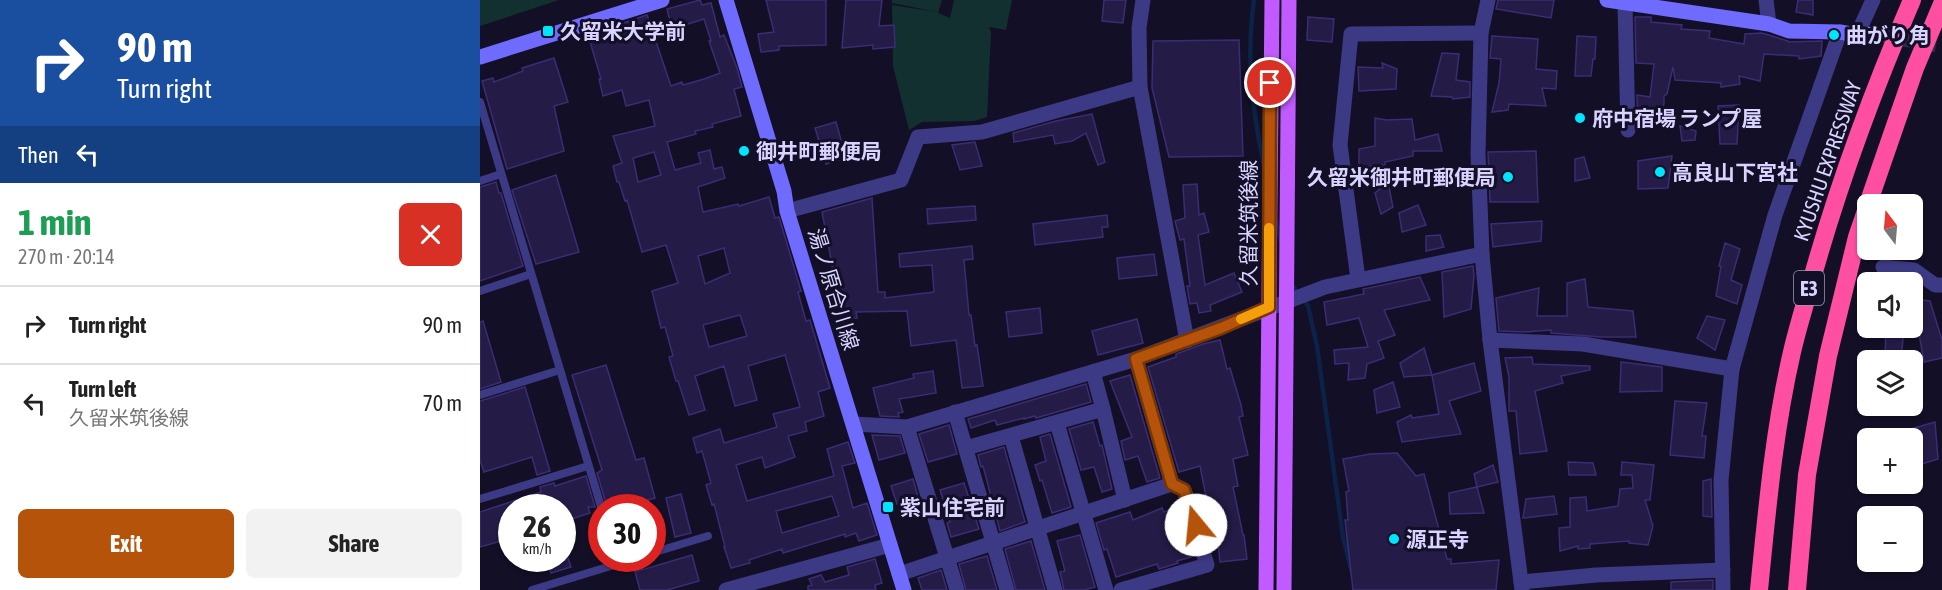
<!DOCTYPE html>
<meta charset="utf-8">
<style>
:root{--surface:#fff;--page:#f2f2f2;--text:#222;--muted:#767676;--line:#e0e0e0;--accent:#b45309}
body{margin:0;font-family:"Asap Condensed","Noto Sans JP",sans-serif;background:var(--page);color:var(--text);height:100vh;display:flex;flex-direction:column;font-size:22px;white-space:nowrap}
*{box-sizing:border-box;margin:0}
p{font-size:20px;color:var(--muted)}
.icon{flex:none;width:33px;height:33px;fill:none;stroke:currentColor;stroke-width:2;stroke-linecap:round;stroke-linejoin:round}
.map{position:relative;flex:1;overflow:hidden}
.side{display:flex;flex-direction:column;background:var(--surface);width:480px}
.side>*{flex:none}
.hud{background:#1a4fa0;color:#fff;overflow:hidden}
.needle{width:39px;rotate:344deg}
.tools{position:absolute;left:1377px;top:194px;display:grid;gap:12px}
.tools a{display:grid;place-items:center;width:66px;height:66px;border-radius:9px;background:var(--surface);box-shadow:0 2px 4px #0004;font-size:30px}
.speed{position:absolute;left:18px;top:494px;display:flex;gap:12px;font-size:30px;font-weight:700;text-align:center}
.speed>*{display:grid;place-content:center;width:78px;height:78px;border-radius:50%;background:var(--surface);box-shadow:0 2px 4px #0004;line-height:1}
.speed small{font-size:15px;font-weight:400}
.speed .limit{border:9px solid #d22;background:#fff;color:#111}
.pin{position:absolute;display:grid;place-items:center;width:51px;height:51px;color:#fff;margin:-26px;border:3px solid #fff;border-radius:50%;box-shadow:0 2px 6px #0007}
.me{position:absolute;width:66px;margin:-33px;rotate:343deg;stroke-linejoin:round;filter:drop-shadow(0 0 4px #0008)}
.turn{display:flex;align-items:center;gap:21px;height:126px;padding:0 18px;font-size:27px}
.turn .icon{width:78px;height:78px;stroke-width:2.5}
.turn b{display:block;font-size:42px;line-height:51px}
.then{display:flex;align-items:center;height:57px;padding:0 18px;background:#0003;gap:12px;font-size:22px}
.round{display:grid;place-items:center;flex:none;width:63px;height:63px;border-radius:9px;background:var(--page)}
.overview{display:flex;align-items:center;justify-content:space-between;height:102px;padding:0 18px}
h1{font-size:36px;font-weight:700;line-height:45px;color:#1e9e55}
.button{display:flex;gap:12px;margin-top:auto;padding:12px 18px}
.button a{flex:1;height:69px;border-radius:9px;background:var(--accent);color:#fff;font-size:24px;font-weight:700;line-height:69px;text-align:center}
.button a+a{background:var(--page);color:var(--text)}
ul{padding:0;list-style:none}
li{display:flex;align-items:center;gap:18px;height:78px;padding:0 18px;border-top:2px solid var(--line)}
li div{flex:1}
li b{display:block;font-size:22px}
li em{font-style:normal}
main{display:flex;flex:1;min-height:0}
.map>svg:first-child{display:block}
.green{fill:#12302f}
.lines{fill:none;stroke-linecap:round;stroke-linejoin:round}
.stream{stroke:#0c2248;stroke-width:4.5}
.building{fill:#241b47;stroke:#3b2d73;stroke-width:1.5;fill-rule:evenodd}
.secondary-tunnel{stroke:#312d47;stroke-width:15;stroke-dasharray:15 8;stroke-linecap:butt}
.service{stroke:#3d3a85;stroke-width:8}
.minor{stroke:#3d3a85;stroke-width:15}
.secondary{stroke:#6f6bff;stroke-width:15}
.primary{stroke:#c25bff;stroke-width:15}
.motorway{stroke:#ff4fa3;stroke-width:18}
.route-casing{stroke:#753606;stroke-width:15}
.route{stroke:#b45309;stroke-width:10}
.slow{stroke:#f59e0b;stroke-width:10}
.poi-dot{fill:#00e5ff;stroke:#130f26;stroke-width:2}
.labels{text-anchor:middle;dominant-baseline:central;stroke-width:6;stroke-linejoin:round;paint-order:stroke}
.shield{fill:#130f26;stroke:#9e99be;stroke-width:1.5}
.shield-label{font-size:20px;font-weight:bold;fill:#d9d4ff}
.poi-label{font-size:21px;font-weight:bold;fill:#d9d4ff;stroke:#130f26;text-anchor:start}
.street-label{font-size:21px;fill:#d9d4ff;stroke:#130f26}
</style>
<main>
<section class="side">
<div class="hud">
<div class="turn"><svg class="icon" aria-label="right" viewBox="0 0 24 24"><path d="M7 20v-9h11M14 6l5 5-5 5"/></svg><div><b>90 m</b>Turn right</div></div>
<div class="then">Then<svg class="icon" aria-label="left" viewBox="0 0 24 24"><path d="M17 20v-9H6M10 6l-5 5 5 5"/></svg></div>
</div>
<div class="overview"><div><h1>1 min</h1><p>270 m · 20:14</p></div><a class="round" style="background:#d93025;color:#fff"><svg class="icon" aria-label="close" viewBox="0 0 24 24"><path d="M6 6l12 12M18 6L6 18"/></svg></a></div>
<ul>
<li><svg class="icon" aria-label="right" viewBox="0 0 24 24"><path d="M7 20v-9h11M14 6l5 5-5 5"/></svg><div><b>Turn right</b></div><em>90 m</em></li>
<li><svg class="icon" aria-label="left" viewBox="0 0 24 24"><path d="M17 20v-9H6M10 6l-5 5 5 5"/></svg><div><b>Turn left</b><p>久留米筑後線</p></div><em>70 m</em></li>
</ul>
<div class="button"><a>Exit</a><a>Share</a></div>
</section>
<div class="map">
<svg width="1462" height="590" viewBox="0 0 1462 590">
<rect width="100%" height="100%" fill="#130f26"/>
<!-- green -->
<g class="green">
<polygon points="0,0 79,0 0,26"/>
<polygon points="412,0 462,0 458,13 470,18 474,0 532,0 526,30 509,27 511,32 507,117 494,121 442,122 429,130 413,66 412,5 457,12 412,3"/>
</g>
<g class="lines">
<!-- stream -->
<g class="stream">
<path d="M774,0C766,57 772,110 784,165"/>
<polyline points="796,220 801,242"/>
<polyline points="810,282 828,306 837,346 863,537 872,573"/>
</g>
</g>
<!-- building -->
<g class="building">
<path d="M220,0L222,5L231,3L240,37L244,35L257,68L262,87L254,89L261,116L232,124L233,127L215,131L216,134L187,142L195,170L221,163L218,153L230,150L234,169L242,167L245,178L218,187L223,212L258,204L259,206L289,197L295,218L299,217L321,291L318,292L326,321L330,320L350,388L338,392L344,416L325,422L327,431L308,436L315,457L285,468L282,457L256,465L267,501L354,476L347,449L368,442L375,463L362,466L373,508L387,503L397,535L379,541L376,533L365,537V534L303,553L302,549L269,560L270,563L251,568L244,547H245L234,504L232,505L226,485L231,483L222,451L217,453L213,438L240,429L244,443L297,427L293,414L320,407L305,355L268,366L277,400L255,406L244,366L215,376L225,410L209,415L198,381H196L189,357L193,356L185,327L181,328L172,291L198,283L186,245L162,252L147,200L145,201L139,182H137L133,166L142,163L133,136L175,126L169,100L146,106L142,90L123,96L119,79H121L108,35L167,15L191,86L202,82L203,85L224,79L240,73L229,41H231L224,19L192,29L187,9ZM174,152L181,175L158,182L153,158ZM244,248L250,273L225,284L218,256ZM260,315L267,336L229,347L223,325ZM352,496L359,516L302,533L296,511Z"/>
<polygon points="286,0 346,0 346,45 299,46 299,50 281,52 278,34 294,32"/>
<polygon points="366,0 402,0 399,26 414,25 415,47 393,49 393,45 362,48"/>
<polygon points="624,0 646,0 643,23 622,21"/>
<polygon points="1018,0 1074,0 1071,18 1016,9"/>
<polygon points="1318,0 1333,0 1333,15 1316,12"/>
<polygon points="828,17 854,19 852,42 827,40"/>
<polygon points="1155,17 1171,17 1171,22 1202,25 1201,29 1230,31 1229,38 1264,44 1265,34 1282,33 1308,41 1308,42 1342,41 1341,56 1319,59 1319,56 1284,54 1280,81 1259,76 1260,84 1241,87 1241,83 1195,80 1193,67 1187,94 1184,96 1184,103 1179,126 1158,127 1157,95 1170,97 1174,64 1156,63"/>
<polygon points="1012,36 1058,39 1056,69 1077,71 1076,89 1062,88 1066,106 1029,104 1028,110 1012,112 1019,83 1021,59 1010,58"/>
<polygon points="1097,36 1116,37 1115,59 1113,59 1111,76 1095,76"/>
<polygon points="759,40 763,156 689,157 672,88 673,41"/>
<polygon points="962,53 979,54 976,80 990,82 990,97 973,99 972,97 951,96"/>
<polygon points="74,58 88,102 74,106 84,151 27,169 2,81 13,78 14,82 43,71 42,68"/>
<polygon points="902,63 917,69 916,89 879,91 878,67 903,68"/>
<polygon points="1259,105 1257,144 1240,144 1238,106"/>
<polygon points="612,114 625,162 618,165 606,133 592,141 575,144 573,135 534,142 533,133 576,121"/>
<polygon points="895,118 906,120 932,119 935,140 958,134 962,151 933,151 933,156 905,162 905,165 879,167 879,149 895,146"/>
<polygon points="356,122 366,158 346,164 335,128"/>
<polygon points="1200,126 1216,131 1215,140 1202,141"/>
<polygon points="495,142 502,166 480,170 472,145"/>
<polygon points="1056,151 1058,202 1010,202 1008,152"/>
<polygon points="1192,156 1188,188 1158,189 1158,161"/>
<polygon points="1104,157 1110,178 1095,181 1095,159"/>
<polygon points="76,175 99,252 56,264 32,190"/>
<polygon points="16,182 19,193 21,193 43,266 0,281 0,187"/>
<polygon points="908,182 913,207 901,214 895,193"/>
<polygon points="717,184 719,215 724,213 729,232 718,235 725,285 754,273 762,292 730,305 731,311 719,313 717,303 710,304 707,286 710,286 704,239 700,240 695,221 705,218 703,185"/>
<polygon points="392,198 398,292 405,292 405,298 454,292 452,265 420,267 419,254 492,246 493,259 484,260 489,315 491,315 495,346 497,345 503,386 482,388 476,340 431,346 427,311 376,312 377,318 360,319 359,297 353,297 352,275 354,275 342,212"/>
<polygon points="938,205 946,225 922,232 919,213"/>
<polygon points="495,206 496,220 448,224 447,209"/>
<polygon points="627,215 628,227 622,227 623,237 555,245 553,224"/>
<polygon points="1062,221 1061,241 1013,247 1011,224"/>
<polygon points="960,235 964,247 946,251 946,236"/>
<polygon points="1245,243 1260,249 1251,280 1262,285 1257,304 1236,296 1241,266 1239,266"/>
<polygon points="674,254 677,275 639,279 637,258"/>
<polygon points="993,266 994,276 991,309 964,317 962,272"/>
<polygon points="940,277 950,300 904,310 915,335 898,341 904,358 887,364 885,378 868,380 869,363 855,364 854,350 888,347 879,318 847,325 844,302 884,294 883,289"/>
<polygon points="1105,279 1108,307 1153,311 1156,337 1121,337 1071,333 1071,330 1045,332 1019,331 1016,298 1059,288 1057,316 1087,316 1087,283"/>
<polygon points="1433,299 1450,301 1462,340 1462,358 1444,362"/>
<polygon points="560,308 562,333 529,337 526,312"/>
<polygon points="1227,316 1245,320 1235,350 1217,338"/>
<polygon points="657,319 663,343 618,355 612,331"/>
<polygon points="3,321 21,382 0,389 0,322"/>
<polygon points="1406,327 1424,327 1421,360 1405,360"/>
<polygon points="740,340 747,369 750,368 761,405 763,416 759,417 768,455 753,459 758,486 753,487 763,535 764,535 767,559 740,562 736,526 732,527 720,466 699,472 668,367 696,357 696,354 723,344"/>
<polygon points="944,348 952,375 924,377 920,363"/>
<polygon points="1052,357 1053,364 1110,366 1110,370 1081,376 1083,383 1055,391 1067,451 1040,454 1036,411 1029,411 1029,377 1025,358"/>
<polygon points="1141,362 1182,367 1182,391 1140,392"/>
<polygon points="994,363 1001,391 969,401 981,434 922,442 917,422 931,415 932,418 959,414 952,375"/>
<polygon points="126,365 156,460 164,458 175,498 158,503 157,500 133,507 127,507 117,473 122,470 92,375"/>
<polygon points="453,371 456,393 419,399 423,412 418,413 419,417 400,416 393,388 434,378 433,374"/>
<polygon points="650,375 680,478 667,482 658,456 645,460 641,441 652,437 630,381"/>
<polygon points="913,382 920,407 897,413 894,390"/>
<polygon points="606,384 611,402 556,418 555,416 544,419 544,418 517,425 515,420 491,428 488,419"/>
<polygon points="45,387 70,471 57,475 52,457 4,472 0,460 0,401"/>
<polygon points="1195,401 1227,403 1222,436 1226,436 1224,458 1190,455"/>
<polygon points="613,422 620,446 622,445 632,489 622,492 614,467 601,470 589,429"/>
<polygon points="1455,422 1458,459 1432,467 1432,438 1411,438 1410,435"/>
<polygon points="469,425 477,454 448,462 439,434"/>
<polygon points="570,434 591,507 572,513 562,480 560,481 555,465 566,461 560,437"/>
<polygon points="392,435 420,436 425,453 399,460"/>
<polygon points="524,447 545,522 520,531 503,466 501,467 498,455"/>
<polygon points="917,453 936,476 944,474 967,559 971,559 971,564 1019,560 1016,590 873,590 865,520 868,520 866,492 869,491 863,459 890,454"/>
<polygon points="1088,462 1113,463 1116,475 1089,475"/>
<polygon points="1142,462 1174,465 1170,500 1165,500 1173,526 1168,545 1149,543 1149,541 1110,544 1110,548 1098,549 1098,546 1080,551 1079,528 1090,527 1090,498 1106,497 1107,511 1138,506 1140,489 1153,488 1152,475 1141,475"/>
<polygon points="1013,465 1018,482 997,487 994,474"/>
<polygon points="106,476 115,507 108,507 110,513 82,522 82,507 32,507 32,538 0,547 0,512 61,492 60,487 74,483 75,486"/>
<polygon points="433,479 438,497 417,504 411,486"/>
<polygon points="1231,479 1232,517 1223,516 1223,481"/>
<polygon points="484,483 499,529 471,537 467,523 470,522 460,490"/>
<polygon points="997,487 1004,513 970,514 969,493"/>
<polygon points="201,494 211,533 195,537 186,498"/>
<polygon points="1074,496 1077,514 1043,518 1046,499"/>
<polygon points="699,507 706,529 703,530 711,557 697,561 698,563 679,569 677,564 636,577 627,549 624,550 616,523 650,512 653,520 682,508 684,512"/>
<polygon points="600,535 615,587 604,590 584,590 580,572 585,571 577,541"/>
<polygon points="551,541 565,590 536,590 525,549"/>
<polygon points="212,555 219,581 187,590 160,590 155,572"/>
<polygon points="507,556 517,590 486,590 479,564"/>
<polygon points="66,558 88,558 91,567 71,573"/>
<polygon points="395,559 402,583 395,585 396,590 328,590 328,586 332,585 329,579 341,575 345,582 369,575 367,567"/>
<polygon points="461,570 467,590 442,590 438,578"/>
<polygon points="1233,580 1233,590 1191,590 1191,582"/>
</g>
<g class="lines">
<!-- secondary-tunnel -->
<polyline class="secondary-tunnel" points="1396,34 1462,46"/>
<!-- service -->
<g class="service">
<polyline points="0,102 122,510"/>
<polyline points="0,181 21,174"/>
<polyline points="0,291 51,274"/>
<polyline points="0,395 80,370"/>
<polyline points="0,499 108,466"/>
<polyline points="172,553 228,536"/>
<polyline points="52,590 157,558"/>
</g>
<!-- minor -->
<g class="minor">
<polyline points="663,0 659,28 660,87 707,341"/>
<polyline points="1008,0 1001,33 998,153 1002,254 1010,340 1042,590"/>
<polyline points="1286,0 1289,24"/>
<polyline points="1145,4 1148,130"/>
<polyline points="1377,35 1393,0"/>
<polyline points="307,211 421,180 438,137 502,132 660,87"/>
<polyline points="1403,267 1434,270 1455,285 1462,285"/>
<polyline points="878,279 860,145 871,34 1001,33"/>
<polyline points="1010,340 1103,344 1252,369"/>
<polyline points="656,359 692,484"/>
<polyline points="623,409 645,500"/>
<polyline points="475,412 527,590"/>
<polyline points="577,423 626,590"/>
<polyline points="374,424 427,427 656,359 845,287 1002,254"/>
<polyline points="427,427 477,590"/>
<polyline points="531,436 575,590"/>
<polyline points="486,448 623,409 613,372"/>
<polyline points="419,574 692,484 704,490 727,565 641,590"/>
<polyline points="1041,582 1116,575 1243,570"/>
<polyline points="246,590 410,545"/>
<polyline points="1243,590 1241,480 1252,369 1295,215 1360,32"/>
</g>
<!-- secondary -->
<g class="secondary">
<polyline points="246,0 304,191 307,211 424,590"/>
<polyline points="1127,0 1289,24 1309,31 1360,32 1377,35 1396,34"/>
<polyline points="0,57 182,0"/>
</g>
<!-- primary -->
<g class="primary">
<polyline points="786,590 792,0"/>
<polyline points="804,590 809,0"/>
</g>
<!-- motorway -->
<g class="motorway">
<polyline points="1388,204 1435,68 1462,4"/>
<path d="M1279,590C1287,510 1294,430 1312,352C1317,330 1324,308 1330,286C1357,188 1392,93 1432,0"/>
<polyline points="1317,590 1327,475 1348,356 1377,237 1388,205"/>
</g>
</g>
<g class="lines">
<!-- route casing -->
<g class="route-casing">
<polyline id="route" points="716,525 704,490 692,484 656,359 741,328 789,307 790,83"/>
</g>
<!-- route -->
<use href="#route" class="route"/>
<!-- slow -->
<polyline class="slow" points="761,319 789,307 789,228"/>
</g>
<!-- markers -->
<g class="poi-dot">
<rect x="62" y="25" width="12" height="12" rx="3"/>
<circle cx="1354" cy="35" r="6"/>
<circle cx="1100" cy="118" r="6"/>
<circle cx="264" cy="151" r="6"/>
<circle cx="1180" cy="172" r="6"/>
<circle cx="1028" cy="177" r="6"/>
<rect x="402" y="501" width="12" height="12" rx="3"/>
<circle cx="914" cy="539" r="6"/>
</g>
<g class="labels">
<!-- shield labels -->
<rect class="shield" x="1314" y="271" width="30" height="34" rx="4.5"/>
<g class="shield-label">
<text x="1329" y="288">E3</text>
</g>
<!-- poi labels -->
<g class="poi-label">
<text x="80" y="31">久留米大学前</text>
<text x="1366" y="35">曲がり角</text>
<text x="1112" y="118">府中宿場 ランプ屋</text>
<text x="276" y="151">御井町郵便局</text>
<text x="1192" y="172">高良山下宮社</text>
<text x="1016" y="177" text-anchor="end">久留米御井町郵便局</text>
<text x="420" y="507">紫山住宅前</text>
<text x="926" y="539">源正寺</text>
</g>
<!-- street labels -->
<g class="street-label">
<text transform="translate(1347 161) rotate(-71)">KYUSHU EXPRESSWAY</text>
<text transform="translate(768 223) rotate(-90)">久留米筑後線</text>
<text transform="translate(354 289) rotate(73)">湯ノ原合川線</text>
</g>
</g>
</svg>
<div class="tools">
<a><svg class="needle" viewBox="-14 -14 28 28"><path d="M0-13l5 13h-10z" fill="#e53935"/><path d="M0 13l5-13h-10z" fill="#767676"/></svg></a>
<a><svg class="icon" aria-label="sound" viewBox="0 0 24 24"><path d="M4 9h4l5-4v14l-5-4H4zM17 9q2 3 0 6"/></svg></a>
<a><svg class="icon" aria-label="layers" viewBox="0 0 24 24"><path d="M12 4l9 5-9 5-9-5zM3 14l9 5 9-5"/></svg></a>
<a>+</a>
<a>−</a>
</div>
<div class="speed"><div>26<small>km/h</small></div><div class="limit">30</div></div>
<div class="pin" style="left:790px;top:83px;background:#d93025"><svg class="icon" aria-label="arrive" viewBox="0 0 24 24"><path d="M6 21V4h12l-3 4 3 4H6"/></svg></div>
<svg class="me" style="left:716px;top:525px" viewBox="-20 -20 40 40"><circle r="19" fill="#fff"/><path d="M0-13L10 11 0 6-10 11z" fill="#b45309"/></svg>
</div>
</main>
